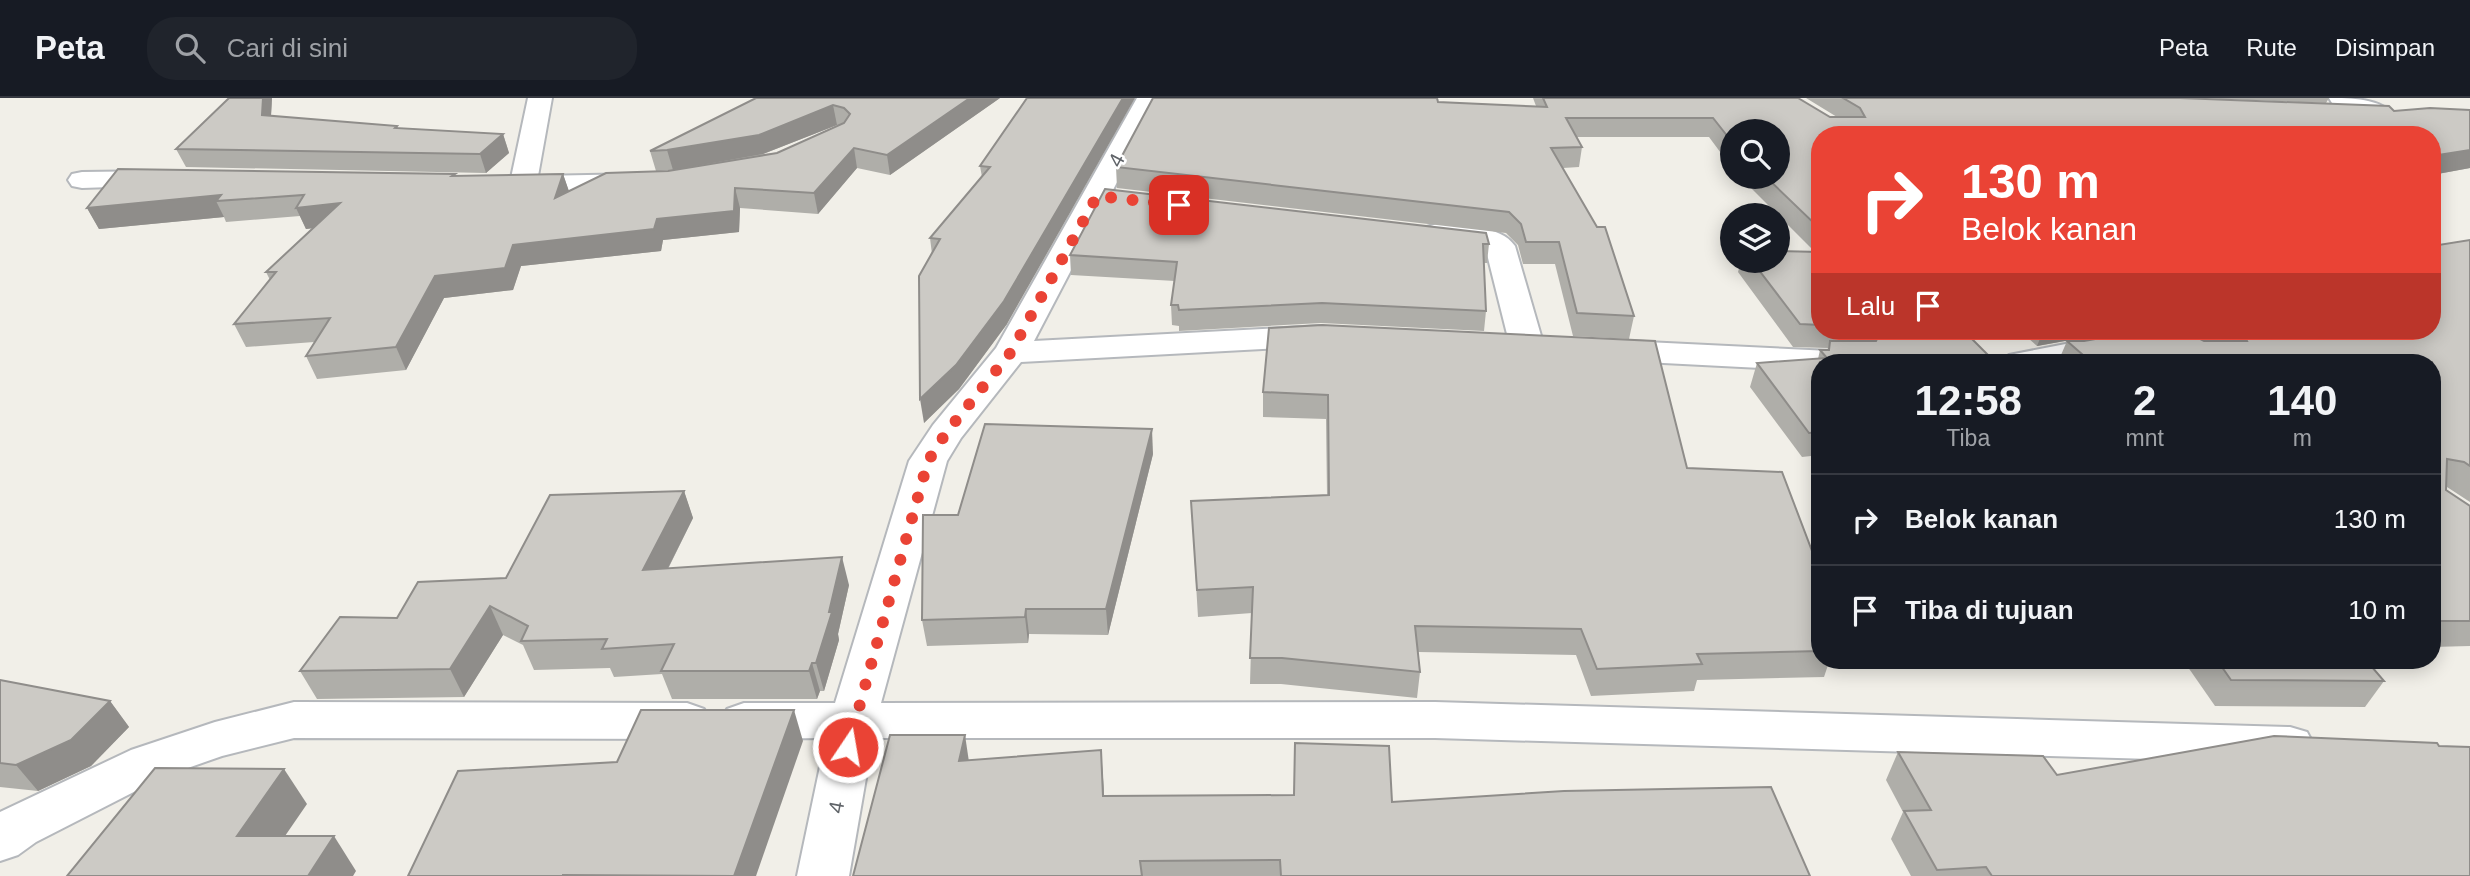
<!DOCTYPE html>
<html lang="id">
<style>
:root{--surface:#171b24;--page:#20242c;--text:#f1f3f6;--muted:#9ea1a6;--line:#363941}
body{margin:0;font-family:Helvetica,sans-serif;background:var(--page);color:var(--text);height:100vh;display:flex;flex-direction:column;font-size:26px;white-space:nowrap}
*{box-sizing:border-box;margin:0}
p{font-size:23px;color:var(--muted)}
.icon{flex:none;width:38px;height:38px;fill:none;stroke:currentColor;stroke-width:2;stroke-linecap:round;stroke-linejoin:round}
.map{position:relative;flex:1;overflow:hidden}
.side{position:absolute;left:1811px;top:256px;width:630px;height:315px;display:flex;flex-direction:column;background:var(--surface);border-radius:28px;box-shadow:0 4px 18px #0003}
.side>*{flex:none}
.guide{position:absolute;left:1811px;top:28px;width:630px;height:214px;border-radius:28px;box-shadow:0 4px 18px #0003;background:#ea4335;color:#fff;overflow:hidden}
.controls{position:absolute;left:1720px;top:21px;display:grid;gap:14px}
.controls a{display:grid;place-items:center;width:70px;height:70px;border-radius:50%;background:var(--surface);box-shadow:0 4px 18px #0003;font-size:35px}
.pin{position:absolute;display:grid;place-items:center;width:60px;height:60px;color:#fff;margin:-30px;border-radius:14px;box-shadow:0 4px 10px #0006}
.me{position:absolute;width:77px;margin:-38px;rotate:12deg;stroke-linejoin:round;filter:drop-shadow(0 0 5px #0008)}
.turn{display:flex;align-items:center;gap:24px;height:147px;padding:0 35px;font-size:32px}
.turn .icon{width:91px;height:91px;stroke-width:2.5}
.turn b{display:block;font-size:49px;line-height:60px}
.then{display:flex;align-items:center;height:66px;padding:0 35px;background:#0003;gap:14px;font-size:26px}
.eta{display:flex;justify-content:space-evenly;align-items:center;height:119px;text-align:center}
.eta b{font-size:42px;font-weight:600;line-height:49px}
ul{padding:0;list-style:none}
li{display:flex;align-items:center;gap:21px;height:91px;padding:0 35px;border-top:2px solid var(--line)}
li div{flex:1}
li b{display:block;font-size:26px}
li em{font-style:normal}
header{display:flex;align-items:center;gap:42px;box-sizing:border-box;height:98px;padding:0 35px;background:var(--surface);border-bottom:2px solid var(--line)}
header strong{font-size:33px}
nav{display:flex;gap:38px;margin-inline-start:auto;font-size:24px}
.search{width:490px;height:63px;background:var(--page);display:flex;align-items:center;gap:18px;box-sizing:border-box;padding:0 24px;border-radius:28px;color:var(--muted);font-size:26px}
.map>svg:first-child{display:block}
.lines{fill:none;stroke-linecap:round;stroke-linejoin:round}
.street-casing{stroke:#b5b8bc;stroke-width:4}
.street{fill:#fff;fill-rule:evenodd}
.wall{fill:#afaea9;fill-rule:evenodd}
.shaded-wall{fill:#8f8d8a}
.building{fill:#cccac5;stroke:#8f8d8a;stroke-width:2}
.route{stroke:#ea4335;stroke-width:12;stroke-dasharray:0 21.6}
.labels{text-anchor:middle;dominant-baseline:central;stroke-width:5;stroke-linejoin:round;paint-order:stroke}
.street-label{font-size:21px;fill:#5f6368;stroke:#fff}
</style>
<header>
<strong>Peta</strong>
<div class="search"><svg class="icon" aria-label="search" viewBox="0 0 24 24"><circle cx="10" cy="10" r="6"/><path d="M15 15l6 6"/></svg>Cari di sini</div>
<nav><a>Peta</a><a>Rute</a><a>Disimpan</a></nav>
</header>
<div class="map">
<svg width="2470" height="778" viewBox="0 0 2470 778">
<rect width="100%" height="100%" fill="#f1efe8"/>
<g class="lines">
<!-- street casing -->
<g class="street-casing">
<g id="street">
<polygon points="528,0 552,0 538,78 637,76 647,78 651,84 647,90 523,95 505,93 501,87 505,81 511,80"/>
<polygon points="1137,0 1161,0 1034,243 1321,228 1333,231 1338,238 1333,245 1321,248 1021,264 961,340 947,363 881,605 1435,604 2290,629 2307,634 2314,647 2307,660 2290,665 1435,640 873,640 849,778 797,778 826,640 744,641 727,635 721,623 727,611 744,605 835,605 909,363 933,327 996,250"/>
<path d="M2329,0C2350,0 2381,0 2395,18L2391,23C2372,28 2350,13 2332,5Z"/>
<polygon points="161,73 171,75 175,81 171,87 82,90 72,88 68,82 72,76 82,74"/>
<path d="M1437,126C1461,129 1500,126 1515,148L1544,248L1539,255L1527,258L1515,255L1510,248L1486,152L1477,148L1427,141L1422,135L1427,129Z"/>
<polygon points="2112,237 2124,240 2129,247 2124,254 2074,264 2004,264 2009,257"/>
<polygon points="1605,242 1851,254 1863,257 1868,264 1820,264 1820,273 1605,262 1593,259 1588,252 1593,245"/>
<polygon points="294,604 687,605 704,611 710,623 704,635 687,641 294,640 222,658 165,678 36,744 18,757 0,763 0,714 131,652 215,624"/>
</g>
</g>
<!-- street -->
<use href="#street" class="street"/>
</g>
<!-- wall -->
<g class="wall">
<polygon points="272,0 271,18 397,28 398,30 503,36 509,55 486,75 186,69 176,51"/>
<path d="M756,0H1000L890,77L857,70L818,116L740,110L739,134L663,142L661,153L521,168L513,192L444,200L406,272L317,281L306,258L314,244L246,249L234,226L270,182L266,174L313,130L306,131L300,118L226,124L224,119L99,131L87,110L455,78L563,76L569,94L673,72L656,73L650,53ZM837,27H839L777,55L763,56Z"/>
<polygon points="1027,0 1007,226 959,291 924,325 932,156 930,140 982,79 980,68"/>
<polygon points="1533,0 1798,0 1830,19 1837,19 1806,0 2180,0 2394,13 2470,12 2470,70 2432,77 1820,37 1820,233 1964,233 1820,264 1820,357 1802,359 1750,289 1757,265 1818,261 1820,252 1827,252 1828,250 1793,249 1738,174 1741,163 1778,163 1814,153 1740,79 1778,79 1732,33 1732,70 1709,39 1577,39 1582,49 1579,69 1563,70 1634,218 1629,241 1573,238 1555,166 1523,166 1518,147 1506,135 1117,90 1116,69 1438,4 1536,8"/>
<polygon points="2193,0 2329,0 2326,5"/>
<polygon points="2470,142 2470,404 2447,389 2446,392 2470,408 2470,548 2432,549 2432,264 2058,264 2067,243 2209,243 2191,233 2432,233"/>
<polygon points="1489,146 1487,165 1484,165 1486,213 1484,233 1321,225 1179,233 1179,228 1172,227 1171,207 1175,183 1071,177 1070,157"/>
<polygon points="1269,230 1687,370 1817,466 1820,466 1820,562 1947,562 1943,569 1828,567 1824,579 1697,582 1694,593 1591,598 1576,557 1418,554 1420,574 1417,600 1281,586 1250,586 1252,515 1198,519 1191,403 1327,397 1326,321 1263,319 1263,294"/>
<polygon points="2020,233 2120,233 2037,248"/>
<polygon points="1153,356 1108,537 1029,536 1028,545 927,548 922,522 958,417"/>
<polygon points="684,393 693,420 668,471 849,487 838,536 839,542 824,593 820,593 817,601 672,601 662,576 614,579 610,570 534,572 523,547 503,537 464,599 317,601 300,573 397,520 506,480"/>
<polygon points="2183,562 2366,562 2384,583 2365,609 2215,608"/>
<polygon points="0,582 110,603 129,629 91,668 38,693 0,689"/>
<polygon points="1295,645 1392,704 1810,778 853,778 969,662 1103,680 1104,698 1294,697"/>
<polygon points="2439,648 2470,778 1911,778 1891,741 1903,714 1886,682 1898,654 2057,677"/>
</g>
<!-- shaded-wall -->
<g class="shaded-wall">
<polygon points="263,0 272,0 270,35 262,17"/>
<polygon points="970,0 1000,0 890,77 887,57"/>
<polygon points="1123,0 1135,0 1007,226 959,291 924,325 920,301"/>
<polygon points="833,7 837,27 763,56 673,72 667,52"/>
<polygon points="503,36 509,55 486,75 480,56"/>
<polygon points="854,50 857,70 818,116 814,95"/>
<polygon points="2470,52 2470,70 2432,77 2432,58"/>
<polygon points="563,76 570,96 555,100"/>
<polygon points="735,90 740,110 739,134 663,142 661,153 521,168 513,192 444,200 406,272 396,249 435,178 513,147 657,121"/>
<polygon points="221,97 216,103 224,119 99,131 87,110"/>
<polygon points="340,105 349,126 306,131 296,110"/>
<polygon points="2043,233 2120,233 2037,248"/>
<polygon points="1152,331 1153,356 1108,537 1106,511"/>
<polygon points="684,393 693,420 653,500 643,472"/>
<polygon points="842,459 849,487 838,536 839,542 824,593 816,565"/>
<polygon points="490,508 503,537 464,599 450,571"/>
<polygon points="1026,511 1029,536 1028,545 1025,519"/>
<polygon points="812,565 820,593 817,601 809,573"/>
<polygon points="110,603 129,629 91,668 38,693 16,667"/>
<polygon points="794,612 803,643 756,778 734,778"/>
<polygon points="965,637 969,664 959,663"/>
<polygon points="1101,652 1103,680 1105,726 1103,698"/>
<polygon points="284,671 307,706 261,773 237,738"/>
<polygon points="334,738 356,773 353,778 308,778"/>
</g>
<!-- building -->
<g class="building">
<polygon points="229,0 263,0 262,17 397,28 395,30 503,36 480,56 176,51"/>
<polygon points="756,0 970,0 887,57 854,50 814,95 735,90 734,113 657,121 654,131 513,147 505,170 435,178 396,249 306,258 330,220 234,226 276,174 266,174 340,105 296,110 304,97 216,103 221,97 87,110 118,71 455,76 452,78 563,76 555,100 606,75 668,73 777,55 844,25 850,16 844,10 833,7 759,37 667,52 650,53"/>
<polygon points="1027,0 1123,0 1004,203 956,267 920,301 919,178 940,141 930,140 990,69 980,68"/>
<polygon points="1153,0 1437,0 1438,4 1547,9 1543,0 1798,0 1830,19 1865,19 1860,10 1843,0 2180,0 2389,8 2394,13 2430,10 2470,12 2470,52 2432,58 2432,37 1820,37 1820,131 1766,79 1778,79 1778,33 1732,33 1732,44 1713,20 1566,20 1582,49 1551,50 1597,129 1605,129 1634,218 1577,215 1559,144 1526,144 1521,126 1509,114 1116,69"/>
<polygon points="1105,91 1486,135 1489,146 1483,146 1486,213 1322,205 1179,212 1178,207 1171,207 1177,164 1070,157"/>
<polygon points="2470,142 2470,368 2464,364 2447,361 2446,392 2470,408 2470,523 2432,523 2432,264 2091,264 2067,243 2084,243 2141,233 2185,233 2204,243 2247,243 2242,233 2432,233 2432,148"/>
<polygon points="1778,153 1820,154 1820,227 1800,226 1752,163 1778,163"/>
<polygon points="1322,227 1655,243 1687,370 1782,374 1817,466 1820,466 1820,553 1697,556 1702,566 1597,571 1581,531 1415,528 1420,574 1282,560 1250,560 1253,489 1197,492 1191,403 1329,397 1328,297 1263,294 1269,230"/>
<polygon points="1872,233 1964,233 1995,264 1820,264 1820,334 1809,335 1757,265 1827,260 1820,252 1829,252 1830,243 1876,243 1878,239"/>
<polygon points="985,326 1152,331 1106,511 1026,511 1025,519 922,522 923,417 958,417"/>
<polygon points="684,393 643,472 842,459 829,514 832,514 816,565 812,565 809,573 661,573 674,546 602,551 607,541 521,543 528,528 490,508 450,571 300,573 340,519 397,520 418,484 506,480 550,397"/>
<polygon points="2217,562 2366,562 2384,583 2231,582"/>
<polygon points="0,582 110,603 71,642 16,667 0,665"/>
<polygon points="641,612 794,612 734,778 563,777 563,778 408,778 458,673 617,664"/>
<polygon points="890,637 965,637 959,663 1101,652 1103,698 1294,697 1295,645 1389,648 1392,704 1564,693 1771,689 1810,778 1281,778 1280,762 1140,763 1142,778 853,778"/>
<polygon points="2274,638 2437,645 2439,648 2470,649 2470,778 1992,778 1986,769 1937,772 1904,713 1931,712 1898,654 2043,658 2057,677"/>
<polygon points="155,670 284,671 237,738 334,738 308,778 67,778"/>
</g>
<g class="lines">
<!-- route -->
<polyline class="route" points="848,649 928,363 946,335 1011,254 1097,98 1179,107"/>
</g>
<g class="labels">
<!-- street labels -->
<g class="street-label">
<text transform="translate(1116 62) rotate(-62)">4</text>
<text transform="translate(836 709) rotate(-79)">4</text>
</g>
</g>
</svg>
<div class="controls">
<a><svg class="icon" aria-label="search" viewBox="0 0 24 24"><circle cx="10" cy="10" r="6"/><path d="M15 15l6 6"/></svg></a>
<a><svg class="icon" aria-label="layers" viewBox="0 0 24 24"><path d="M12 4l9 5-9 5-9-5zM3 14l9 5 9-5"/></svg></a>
</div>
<div class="pin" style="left:1179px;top:107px;background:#d93025"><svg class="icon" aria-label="arrive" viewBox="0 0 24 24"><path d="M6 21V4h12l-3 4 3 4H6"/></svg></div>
<svg class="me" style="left:848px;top:649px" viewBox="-20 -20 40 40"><circle r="17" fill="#ea4335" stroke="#fff" stroke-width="3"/><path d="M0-11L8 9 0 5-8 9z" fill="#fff"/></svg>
<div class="guide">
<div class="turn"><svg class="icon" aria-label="right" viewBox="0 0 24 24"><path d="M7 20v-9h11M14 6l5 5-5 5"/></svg><div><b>130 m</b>Belok kanan</div></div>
<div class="then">Lalu<svg class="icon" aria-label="arrive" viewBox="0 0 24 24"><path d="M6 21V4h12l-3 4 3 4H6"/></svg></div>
</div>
<section class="side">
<div class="eta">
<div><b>12:58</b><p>Tiba</p></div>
<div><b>2</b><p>mnt</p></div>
<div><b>140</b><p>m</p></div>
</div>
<ul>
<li><svg class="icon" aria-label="right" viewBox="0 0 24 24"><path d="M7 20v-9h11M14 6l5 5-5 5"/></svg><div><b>Belok kanan</b></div><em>130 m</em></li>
<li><svg class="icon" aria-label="arrive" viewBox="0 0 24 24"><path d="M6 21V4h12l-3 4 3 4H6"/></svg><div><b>Tiba di tujuan</b></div><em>10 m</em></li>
</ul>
</section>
</div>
